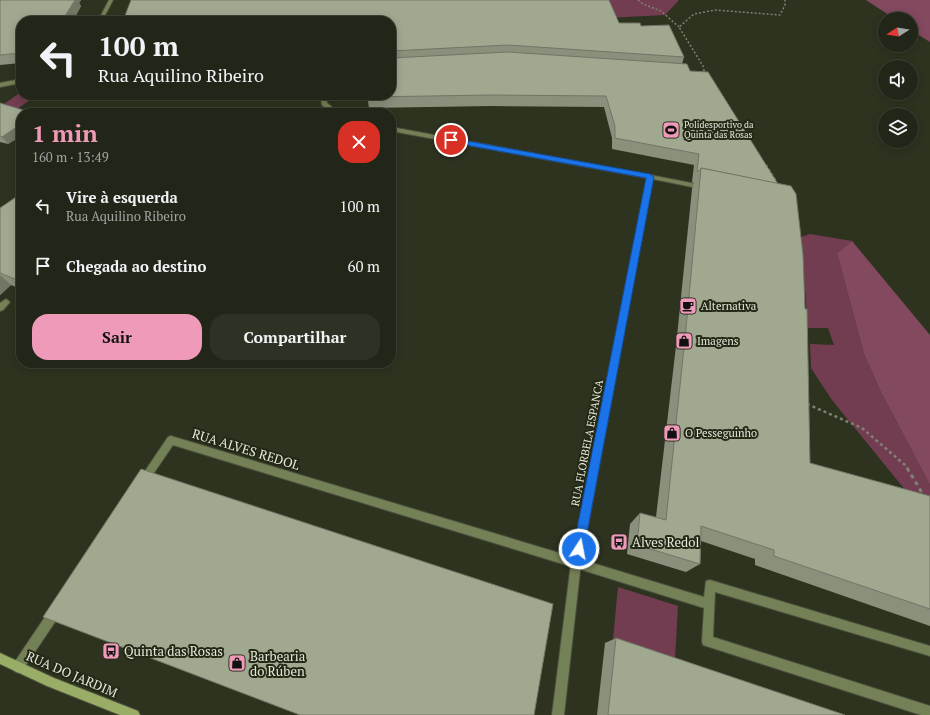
<!DOCTYPE html>
<html lang="pt">
<meta charset="utf-8">
<style>
:root{--surface:#222618;--page:#2e3225;--text:#f1f3f6;--muted:#a2a5a2;--line:#3f4337;--accent:#ef9ab8}
body{margin:0;font-family:"PT Serif",serif;background:var(--page);color:var(--text);height:100vh;display:flex;flex-direction:column;font-size:15px;white-space:nowrap}
*{box-sizing:border-box;margin:0}
p{font-size:13px;color:var(--muted)}
.icon{flex:none;width:22px;height:22px;fill:none;stroke:currentColor;stroke-width:2;stroke-linecap:round;stroke-linejoin:round}
.map{position:relative;flex:1;overflow:hidden}
.details{position:absolute;left:16px;top:108px;width:380px;height:260px;display:flex;flex-direction:column;background:var(--surface);border-radius:16px;box-shadow:0 2px 10px #0003,0 0 0 1px var(--line)}
.details>*{flex:none}
.hud{position:absolute;left:16px;top:16px;width:380px;height:84px;border-radius:16px;box-shadow:0 2px 10px #0003,0 0 0 1px var(--line);background:#222618;color:var(--text);overflow:hidden}
.needle{width:26px;rotate:258deg}
.tools{position:absolute;left:878px;top:12px;display:grid;gap:8px}
.tools a{display:grid;place-items:center;width:40px;height:40px;border-radius:50%;background:var(--surface);box-shadow:0 2px 10px #0003,0 0 0 1px var(--line);font-size:20px}
.pin{position:absolute;display:grid;place-items:center;width:34px;height:34px;color:#fff;margin:-17px;border:2px solid #fff;border-radius:50%;box-shadow:0 1px 4px #0007}
.me{position:absolute;width:44px;margin:-22px;rotate:11deg;stroke-linejoin:round;filter:drop-shadow(0 0 3px #0008)}
.turn{display:flex;align-items:center;gap:14px;height:84px;padding:0 16px;font-size:18px}
.turn .icon{width:52px;height:52px;stroke-width:2.5}
.turn b{display:block;font-size:28px;line-height:34px}
.round{display:grid;place-items:center;flex:none;width:42px;height:42px;border-radius:16px;background:var(--page)}
.head{display:flex;align-items:center;justify-content:space-between;height:68px;padding:0 16px}
h1{font-size:24px;font-weight:700;line-height:30px;color:var(--accent)}
.button{display:flex;gap:8px;margin-top:auto;padding:8px 16px}
.button a{flex:1;height:46px;border-radius:16px;background:var(--accent);color:#111;font-size:16px;font-weight:700;line-height:46px;text-align:center}
.button a+a{background:var(--page);color:var(--text)}
ul{padding:0;list-style:none}
li{display:flex;align-items:center;gap:12px;height:60px;padding:0 16px}
li div{flex:1}
li b{display:block;font-size:15px}
li em{font-style:normal}
.map>svg:first-child{display:block}
.green{fill:#723d51}
.forest{fill:#83495f}
.lines{fill:none;stroke-linecap:round;stroke-linejoin:round}
.service-casing{stroke:#4b503e;stroke-width:2}
.minor-casing{stroke:#4b503e;stroke-width:2}
.tertiary-casing{stroke:#4b503e;stroke-width:2}
.secondary-casing{stroke:#4b503e;stroke-width:2}
.path-far3{stroke:#7e8272;stroke-width:1.5;stroke-dasharray:2 2;stroke-linecap:butt}
.path-far2{stroke:#7e8272;stroke-width:2;stroke-dasharray:2.5 2.5;stroke-linecap:butt}
.path-far1{stroke:#7e8272;stroke-width:2.5;stroke-dasharray:3 3;stroke-linecap:butt}
.path{stroke:#7e8272;stroke-width:3;stroke-dasharray:4 4;stroke-linecap:butt}
.service{fill:#748055;fill-rule:evenodd}
.minor{fill:#748055;fill-rule:evenodd}
.tertiary{fill:#748055;fill-rule:evenodd}
.secondary{fill:#9aad66;fill-rule:evenodd}
.wall{fill:#8a907c}
.shaded-wall{fill:#717665}
.building{fill:#a1a890;stroke:#717665}
.route{fill:#1a73e8;stroke:#114b97}
.labels{text-anchor:middle;dominant-baseline:central;stroke-width:4;stroke-linejoin:round;paint-order:stroke}
.far-poi-label{font-size:9px;fill:#e4e8db;stroke:#242916;text-anchor:start}
.poi-label{font-size:11px;fill:#e4e8db;stroke:#242916;text-anchor:start}
.street-label{font-size:11px;fill:#e4e8db;stroke:#242916}
.near-street-label{font-size:13px;fill:#e4e8db;stroke:#242916}
.near-poi-label{font-size:13px;fill:#e4e8db;stroke:#242916;text-anchor:start}
</style>
<div class="map">
<svg width="930" height="715" viewBox="0 0 930 715">
<rect width="100%" height="100%" fill="#2e3320"/>
<!-- green -->
<g class="green">
<polygon points="610,0 679,0 665,15 606,18"/>
<polygon points="21,92 21,95 37,95 17,109 4,104"/>
<polygon points="810,234 852,241 837,253 864,354 881,392 930,485 930,538 924,513 832,400 811,368 810,344 834,345 828,328 808,328 801,237"/>
<polygon points="618,587 678,606 675,658 613,639"/>
</g>
<!-- forest -->
<g class="forest">
<polygon points="866,0 930,0 930,42 911,30 911,19 895,19"/>
<polygon points="852,241 930,335 930,485 881,392 864,354 837,253"/>
</g>
<g class="lines">
<!-- service casing -->
<g class="service-casing">
<g id="service">
<polygon points="6,299 10,302 3,310 0,311 0,303"/>
<polygon points="171,436 576,558 580,559 581,563 580,567 576,568 173,445 147,483 144,484 141,483 139,480 141,477 168,437"/>
<polygon points="55,607 59,608 60,612 59,616 22,671 18,673 14,671 12,667 14,663 51,608"/>
</g>
</g>
<!-- minor casing -->
<g class="minor-casing">
<g id="minor">
<polygon points="21,79 21,83 0,87 0,83"/>
<polygon points="650,175 702,185 705,187 702,189 648,178 647,177"/>
<polygon points="576,558 704,597 706,581 710,580 930,646 930,656 715,592 713,637 930,706 930,715 921,715 703,645 702,641 704,608 576,568 572,567 571,563 572,559"/>
</g>
</g>
<!-- tertiary casing -->
<g class="tertiary-casing">
<g id="tertiary">
<polygon points="109,0 113,0 102,21 98,21"/>
<polygon points="320,95 326,95 327,103 339,113 332,113 322,105"/>
<polygon points="391,127 650,175 653,177 581,563 564,715 552,715 571,563 647,178 391,131"/>
</g>
</g>
<!-- secondary casing -->
<g class="secondary-casing">
<polygon id="secondary" points="0,653 54,678 138,711 140,715 120,715 47,686 0,664"/>
</g>
<!-- path-far3 -->
<g class="path-far3">
<polyline points="638,0 643,4 661,11 679,27"/>
<polyline points="705,75 703,66 679,27 694,14 715,10 780,15 785,5 785,0"/>
</g>
<!-- path-far2 -->
<polyline class="path-far2" points="766,165 776,181"/>
<!-- path-far1 -->
<polyline class="path-far1" points="807,404 862,428 905,465 908,469"/>
<!-- path -->
<polyline class="path" points="907,468 924,496"/>
<!-- service -->
<use href="#service" class="service"/>
<!-- minor -->
<use href="#minor" class="minor"/>
<!-- tertiary -->
<use href="#tertiary" class="tertiary"/>
<!-- secondary -->
<use href="#secondary" class="secondary"/>
</g>
<!-- wall -->
<g class="wall">
<polygon points="0,0 81,0 79,3 81,6 73,21 21,21 21,63 0,65"/>
<polygon points="391,21 619,23 641,26 684,57 682,64 810,463 930,496 930,626 755,565 755,559 701,541 700,564 686,572 627,554 630,524 640,513 656,517 676,346 692,189 694,183 692,182 694,165 612,149 612,138 604,107 490,106 369,108 368,101 367,101 366,95 391,95"/>
<polygon points="0,103 21,113 21,136 8,144 0,142"/>
<polygon points="21,198 21,289 11,285 0,295 0,208"/>
<polygon points="616,638 845,715 597,715 605,643"/>
</g>
<!-- shaded-wall -->
<g class="shaded-wall">
<polygon points="74,0 81,0 79,3 81,6 73,21 62,21"/>
<polygon points="21,124 21,136 8,144 2,137"/>
<polygon points="0,275 11,285 0,295"/>
<polygon points="21,277 21,283 17,280"/>
</g>
<!-- building -->
<g class="building">
<polygon points="0,0 75,0 62,21 21,21 21,53 0,55"/>
<polygon points="131,0 609,0 619,23 640,23 641,26 669,25 684,57 508,45 391,51 391,21 123,21"/>
<polygon points="508,52 687,64 690,71 708,72 778,184 701,168 699,171 697,171 699,154 615,138 615,126 606,96 490,95 367,97 368,95 391,95 391,58"/>
<polygon points="0,103 33,113 21,113 21,124 2,137 0,136"/>
<polygon points="701,168 791,186 796,194 803,255 805,309 807,309 810,463 930,496 930,609 774,556 774,550 701,526 700,564 637,545 640,513 666,520 686,328"/>
<polygon points="16,197 21,198 21,277 17,280 0,273 0,208"/>
<polygon points="141,469 553,604 534,715 300,715 43,617"/>
<polygon points="616,638 845,715 608,715"/>
</g>
<!-- route -->
<polygon class="route" points="451,138 650,174 654,177 584,549 583,553 579,554 575,553 573,549 646,178 449,142 448,140"/>
<!-- icons -->
<defs>
<g id="stadium-square" transform="scale(0.9)"><rect x="-9" y="-9" width="18" height="18" rx="4" fill="#ef9ab8" stroke="#242916"/><path d="M0-5a6.5 5 0 1 0 0 10a6.5 5 0 1 0 0-10ZM-3.5-1.8h7v3.6h-7Z" fill="#111"/></g>
<g id="cafe-square" transform="scale(0.9)"><rect x="-9" y="-9" width="18" height="18" rx="4" fill="#ef9ab8" stroke="#242916"/><path d="M-5.5-4.5H6V0H3Q3 3.5 0 3.5H-2.5Q-5.5 3.5-5.5 0ZM3-3.2v2h1.7v-2ZM-6 4.5H4V6H-6Z" fill="#111"/></g>
<g id="shop-square" transform="scale(0.9)"><rect x="-9" y="-9" width="18" height="18" rx="4" fill="#ef9ab8" stroke="#242916"/><path d="M-5-2.5h2.3a2.7 3.5 0 0 1 5.4 0H5L5.5 6h-11ZM-1.5-2.5h3a1.5 2.3 0 0 0-3 0Z" fill="#111"/></g>
<g id="bus-square" transform="scale(0.9)"><rect x="-9" y="-9" width="18" height="18" rx="4" fill="#ef9ab8" stroke="#242916"/><path d="M-5-6H5V4H4V6H2V4H-2V6H-4V4H-5ZM-3.5-4V0h7V-4ZM-3.5 1.2v1.5H-2V1.2ZM2 1.2v1.5H3.5V1.2Z" fill="#111"/></g>
</defs>
<g fill-rule="evenodd">
<use href="#stadium-square" x="671" y="130"/>
<use href="#cafe-square" x="688" y="306"/>
<use href="#shop-square" x="684" y="341"/>
<use href="#shop-square" x="672" y="433"/>
<use href="#bus-square" x="619" y="542"/>
<use href="#bus-square" x="111" y="651"/>
<use href="#shop-square" x="237" y="663"/>
</g>
<g class="labels">
<!-- far-poi labels -->
<g class="far-poi-label">
<text x="684" y="125">Polidesportivo da<tspan x="684" dy="10">Quinta das Rosas</tspan></text>
</g>
<!-- poi labels -->
<g class="poi-label">
<text x="701" y="306">Alternativa</text>
<text x="697" y="341">Imagens</text>
<text x="685" y="433">O Pesseguinho</text>
</g>
<!-- street labels -->
<g class="street-label">
<text transform="translate(587 443) rotate(-79)">RUA FLORBELA ESPANCA</text>
</g>
<!-- near-street labels -->
<g class="near-street-label">
<text transform="translate(246 449) rotate(17)">RUA ALVES REDOL</text>
<text transform="translate(72 674) rotate(23)">RUA DO JARDIM</text>
</g>
<!-- near-poi labels -->
<g class="near-poi-label">
<text x="632" y="542">Alves Redol</text>
<text x="124" y="651">Quinta das Rosas</text>
<text x="250" y="656">Barbearia<tspan x="250" dy="15">do Rúben</tspan></text>
</g>
</g>
</svg>
<div class="tools">
<a><svg class="needle" viewBox="-14 -14 28 28"><path d="M0-13l5 13h-10z" fill="#e53935"/><path d="M0 13l5-13h-10z" fill="#a2a5a2"/></svg></a>
<a><svg class="icon" aria-label="sound" viewBox="0 0 24 24"><path d="M4 9h4l5-4v14l-5-4H4zM17 9q2 3 0 6"/></svg></a>
<a><svg class="icon" aria-label="layers" viewBox="0 0 24 24"><path d="M12 4l9 5-9 5-9-5zM3 14l9 5 9-5"/></svg></a>
</div>
<div class="pin" style="left:451px;top:140px;background:#d93025"><svg class="icon" aria-label="arrive" viewBox="0 0 24 24"><path d="M6 21V4h12l-3 4 3 4H6"/></svg></div>
<svg class="me" style="left:579px;top:549px" viewBox="-20 -20 40 40"><circle r="17" fill="#1a73e8" stroke="#fff" stroke-width="3"/><path d="M0-11L8 9 0 5-8 9z" fill="#fff"/></svg>
<div class="hud">
<div class="turn"><svg class="icon" aria-label="left" viewBox="0 0 24 24"><path d="M17 20v-9H6M10 6l-5 5 5 5"/></svg><div><b>100 m</b>Rua Aquilino Ribeiro</div></div>
</div>
<section class="details">
<div class="head"><div><h1>1 min</h1><p>160 m · 13:49</p></div><a class="round" style="background:#d93025;color:#fff"><svg class="icon" aria-label="close" viewBox="0 0 24 24"><path d="M6 6l12 12M18 6L6 18"/></svg></a></div>
<ul>
<li><svg class="icon" aria-label="left" viewBox="0 0 24 24"><path d="M17 20v-9H6M10 6l-5 5 5 5"/></svg><div><b>Vire à esquerda</b><p>Rua Aquilino Ribeiro</p></div><em>100 m</em></li>
<li><svg class="icon" aria-label="arrive" viewBox="0 0 24 24"><path d="M6 21V4h12l-3 4 3 4H6"/></svg><div><b>Chegada ao destino</b></div><em>60 m</em></li>
</ul>
<div class="button"><a>Sair</a><a>Compartilhar</a></div>
</section>
</div>
